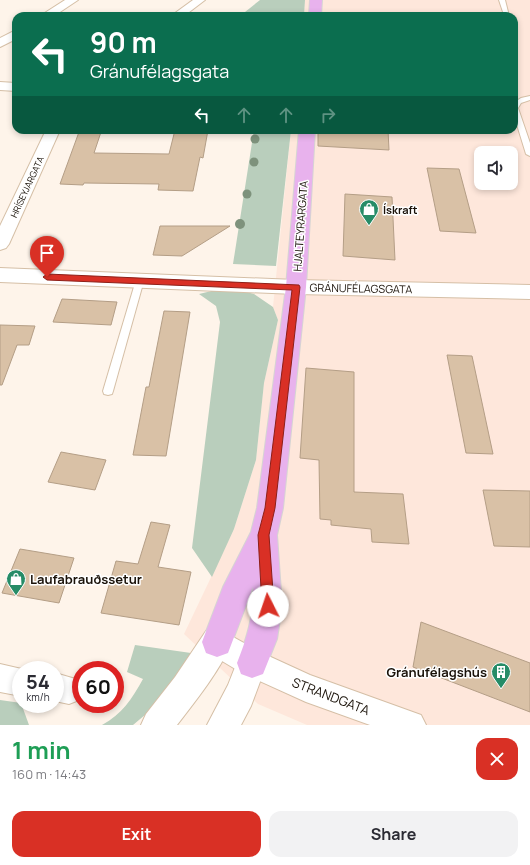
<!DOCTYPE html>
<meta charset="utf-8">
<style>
:root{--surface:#fff;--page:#f2f2f3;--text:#2b2b33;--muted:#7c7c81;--accent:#d93025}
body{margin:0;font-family:Manrope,sans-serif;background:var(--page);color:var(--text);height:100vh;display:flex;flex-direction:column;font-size:15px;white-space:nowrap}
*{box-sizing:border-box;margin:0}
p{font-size:13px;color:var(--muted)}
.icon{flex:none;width:22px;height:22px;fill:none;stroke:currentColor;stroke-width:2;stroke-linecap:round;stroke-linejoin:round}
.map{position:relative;height:725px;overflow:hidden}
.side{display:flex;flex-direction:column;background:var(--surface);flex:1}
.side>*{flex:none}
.top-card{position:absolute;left:12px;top:12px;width:506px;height:122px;border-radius:12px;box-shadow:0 2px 6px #0003;background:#0b6e4f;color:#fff;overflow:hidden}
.controls{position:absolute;left:474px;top:146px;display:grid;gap:8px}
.controls a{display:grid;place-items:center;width:44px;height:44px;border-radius:8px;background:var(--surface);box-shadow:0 2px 6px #0003;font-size:20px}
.speed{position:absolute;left:12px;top:661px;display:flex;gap:8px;font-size:20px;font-weight:700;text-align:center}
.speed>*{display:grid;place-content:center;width:52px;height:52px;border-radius:50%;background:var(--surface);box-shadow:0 2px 6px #0003;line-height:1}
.speed small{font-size:10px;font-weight:400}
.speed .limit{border:6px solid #d22;background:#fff;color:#111}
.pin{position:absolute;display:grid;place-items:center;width:34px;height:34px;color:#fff;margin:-41px -17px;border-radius:50% 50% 50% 0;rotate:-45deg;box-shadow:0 0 4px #0007}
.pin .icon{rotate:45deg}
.me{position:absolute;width:44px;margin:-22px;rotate:356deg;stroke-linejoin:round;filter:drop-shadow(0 0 3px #0008)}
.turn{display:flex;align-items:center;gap:14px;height:84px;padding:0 12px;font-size:18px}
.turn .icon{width:52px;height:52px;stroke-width:2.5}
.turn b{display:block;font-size:28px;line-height:34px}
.lanes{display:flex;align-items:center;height:38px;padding:0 12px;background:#0003;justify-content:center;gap:20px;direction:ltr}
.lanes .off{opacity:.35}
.round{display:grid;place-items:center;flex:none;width:42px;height:42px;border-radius:12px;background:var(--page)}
.headline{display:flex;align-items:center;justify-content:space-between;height:68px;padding:0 12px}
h1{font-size:24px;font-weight:700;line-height:30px;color:#1e9e55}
.action{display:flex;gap:8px;margin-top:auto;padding:8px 12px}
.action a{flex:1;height:46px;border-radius:12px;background:var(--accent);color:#fff;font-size:16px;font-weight:700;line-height:46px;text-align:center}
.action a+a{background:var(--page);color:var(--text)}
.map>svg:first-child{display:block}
.industrial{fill:#fee7db;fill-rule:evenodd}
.green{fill:#b9cebc}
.building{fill:#d9c1a6;stroke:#b49e86}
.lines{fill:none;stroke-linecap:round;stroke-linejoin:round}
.lane-casing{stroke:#d5bfa6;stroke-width:2}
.street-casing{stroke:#d5bfa6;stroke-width:2}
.secondary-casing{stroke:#d5bfa6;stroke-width:2}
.primary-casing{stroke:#d6d4d3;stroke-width:2}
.lane{fill:#fff;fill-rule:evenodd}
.street{fill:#fff;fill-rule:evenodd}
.secondary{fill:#fff;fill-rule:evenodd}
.primary{fill:#e8b2ed;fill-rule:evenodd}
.tree{fill:#7e927c}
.route{fill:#d93025;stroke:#8d1f18}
.labels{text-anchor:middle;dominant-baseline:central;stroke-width:3;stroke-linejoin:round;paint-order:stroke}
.far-street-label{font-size:9px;fill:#1a1209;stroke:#fff}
.poi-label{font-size:11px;font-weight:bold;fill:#1a1209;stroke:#fff;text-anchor:start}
.street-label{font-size:11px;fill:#1a1209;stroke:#fff}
.near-poi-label{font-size:13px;font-weight:bold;fill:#1a1209;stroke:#fff;text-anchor:start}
.near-street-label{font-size:13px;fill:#1a1209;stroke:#fff}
</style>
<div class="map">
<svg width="530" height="725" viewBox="0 0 530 725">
<rect width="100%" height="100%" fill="#fef4ea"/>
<!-- industrial -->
<path class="industrial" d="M305,0H530V725H307L258,704L184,634L234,529L256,460L264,383L278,320L273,307L291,130H514V16H304ZM481,153H511V183H481Z"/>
<!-- green -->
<g class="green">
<polygon points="260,0 305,0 304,16 240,16"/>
<polygon points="254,130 291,130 276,266 233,264"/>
<polygon points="220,289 235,289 254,294 273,307 278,320 264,383 256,460 234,529 212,577 192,548 220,322 216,306 199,294"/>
<path d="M135,645L191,653L171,688L158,704L133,725H102C122,714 132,699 143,679L127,672Z"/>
<polygon points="0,700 21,703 29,725 0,725"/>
</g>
<!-- building -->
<g class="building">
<polygon points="175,130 208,130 203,158 200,157 193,191 158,190 159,184 84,183 83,185 60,184 79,132 101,132 94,153 169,154"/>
<polygon points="318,130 388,130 389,150 318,146"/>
<polygon points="427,168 459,169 476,233 440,231"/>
<polygon points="345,194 392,197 395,260 343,256"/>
<polygon points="160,226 230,226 182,256 153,255"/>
<polygon points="62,299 117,302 111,325 53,322"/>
<polygon points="164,311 190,312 166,456 133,455 146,387 149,387"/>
<polygon points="0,325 35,326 29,345 17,345 2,385 0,385"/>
<polygon points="447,355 472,356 493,454 466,453"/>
<polygon points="306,368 354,372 354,492 403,494 409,544 372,542 371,529 331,525 331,520 320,519 319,460 300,458"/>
<polygon points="61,452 106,460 95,490 48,482"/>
<polygon points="483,490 530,491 530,547 494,546"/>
<polygon points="151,522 170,525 158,567 191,572 179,625 101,613 116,561 138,564"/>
<polygon points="20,549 74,558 59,603 2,593"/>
<polygon points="421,622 530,663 530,712 413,667"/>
</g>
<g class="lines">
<!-- lane casing -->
<g class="lane-casing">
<g id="lane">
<polygon points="499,0 505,0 509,16 504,15"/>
<polygon points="530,96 530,100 521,103 518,108 530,143 530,156 526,154 514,115 515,102 521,98"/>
<polygon points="140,277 144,280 113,391 112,394 108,395 104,394 103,391 136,280"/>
</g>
</g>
<!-- street casing -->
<g class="street-casing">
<g id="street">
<polygon points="65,0 78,0 54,16 40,16"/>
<polygon points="193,0 205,0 184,16 171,16"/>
<polygon points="16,30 16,39 0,47 0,38"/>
<polygon points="0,82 16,83 16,91 0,90"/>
<polygon points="46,130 60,130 9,244 6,248 0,250 0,226"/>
<polygon points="0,268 296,280 530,285 530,299 296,294 0,282"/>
<polygon points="217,628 262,653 310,675 421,715 426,725 370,725 306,702 242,673 207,652 203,642 207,632"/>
<polygon points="0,664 26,670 21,670 21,696 0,692"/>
<polygon points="55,673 79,680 81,685 79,700 69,704 55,701"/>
</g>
</g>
<!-- secondary casing -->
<g class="secondary-casing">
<g id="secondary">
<path d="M217,627L228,631L232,642C219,672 197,699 177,725H141L146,714L175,677L206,631Z"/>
<polygon points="252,648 263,652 267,663 251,706 241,725 207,725 228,685 241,652"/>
</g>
</g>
<!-- primary casing -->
<g class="primary-casing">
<g id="primary">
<polygon points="310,0 322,0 321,16 309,16"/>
<path d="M299,130H315L306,287L283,508L277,535L282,606L277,639L263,674L252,678L241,674L237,663C247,638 254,615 253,587L228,653L217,657L206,653L202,642L223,587L251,532L257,508L286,287Z"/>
</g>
</g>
<!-- lane -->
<use href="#lane" class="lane"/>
<!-- street -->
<use href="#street" class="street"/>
<!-- secondary -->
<use href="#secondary" class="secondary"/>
<!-- primary -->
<use href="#primary" class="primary"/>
</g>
<!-- trees -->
<g class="tree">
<circle cx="255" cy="139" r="4.5"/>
<circle cx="254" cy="162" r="4.5"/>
<circle cx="247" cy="194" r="4.5"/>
<circle cx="240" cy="224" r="5"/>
</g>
<!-- route -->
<polygon class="route" points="47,274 299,285 300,287 275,508 269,535 274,606 272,610 268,611 264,610 262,606 258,535 265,508 292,290 47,280 43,277"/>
<!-- icons -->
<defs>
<g id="shop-pin" transform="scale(1)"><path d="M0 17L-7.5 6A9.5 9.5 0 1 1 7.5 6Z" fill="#268c67" stroke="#fff"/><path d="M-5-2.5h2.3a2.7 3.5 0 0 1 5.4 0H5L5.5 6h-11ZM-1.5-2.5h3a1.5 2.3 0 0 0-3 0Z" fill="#fff"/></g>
<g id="building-pin" transform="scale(1)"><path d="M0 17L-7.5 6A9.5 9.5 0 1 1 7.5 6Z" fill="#268c67" stroke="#fff"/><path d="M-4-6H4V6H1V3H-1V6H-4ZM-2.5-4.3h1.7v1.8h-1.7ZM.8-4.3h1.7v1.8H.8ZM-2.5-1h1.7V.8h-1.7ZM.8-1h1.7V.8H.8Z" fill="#fff"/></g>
</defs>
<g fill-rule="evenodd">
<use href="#shop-pin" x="369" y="209"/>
<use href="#shop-pin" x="16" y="579"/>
<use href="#building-pin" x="501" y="672"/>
</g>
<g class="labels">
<!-- far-street labels -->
<g class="far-street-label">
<text transform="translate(27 187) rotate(-65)">HRÍSEYJARGATA</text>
</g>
<!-- poi labels -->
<g class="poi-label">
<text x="383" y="209">Ískraft</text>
</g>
<!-- street labels -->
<g class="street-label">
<text transform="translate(300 226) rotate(-86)">HJALTEYRARGATA</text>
<text transform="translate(361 288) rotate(1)">GRÁNUFÉLAGSGATA</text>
</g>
<!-- near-poi labels -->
<g class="near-poi-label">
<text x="30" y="579">Laufabrauðssetur</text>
<text x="487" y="672" text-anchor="end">Gránufélagshús</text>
</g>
<!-- near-street labels -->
<g class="near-street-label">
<text transform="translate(331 696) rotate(21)">STRANDGATA</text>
</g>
</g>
</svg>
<div class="controls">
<a><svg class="icon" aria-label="sound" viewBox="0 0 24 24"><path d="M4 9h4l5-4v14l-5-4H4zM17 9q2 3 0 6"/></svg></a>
</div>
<div class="speed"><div>54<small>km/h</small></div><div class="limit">60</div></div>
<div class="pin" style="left:47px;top:277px;background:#d93025"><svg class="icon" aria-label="arrive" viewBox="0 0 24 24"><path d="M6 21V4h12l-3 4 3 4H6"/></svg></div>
<svg class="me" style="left:268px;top:606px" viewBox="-20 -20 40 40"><circle r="19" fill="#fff"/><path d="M0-13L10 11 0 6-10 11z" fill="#d93025"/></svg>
<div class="top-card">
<div class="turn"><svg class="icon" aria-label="left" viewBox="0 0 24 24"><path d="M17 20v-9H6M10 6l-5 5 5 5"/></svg><div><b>90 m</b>Gránufélagsgata</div></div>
<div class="lanes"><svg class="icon" aria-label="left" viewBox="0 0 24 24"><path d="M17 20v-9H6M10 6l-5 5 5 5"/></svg><svg class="icon off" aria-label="ahead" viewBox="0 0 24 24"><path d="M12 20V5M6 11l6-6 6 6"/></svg><svg class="icon off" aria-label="ahead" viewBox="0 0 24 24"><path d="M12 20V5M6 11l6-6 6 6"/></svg><svg class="icon off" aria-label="right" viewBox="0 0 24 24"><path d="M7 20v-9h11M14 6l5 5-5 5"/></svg></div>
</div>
</div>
<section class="side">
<div class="headline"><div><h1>1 min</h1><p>160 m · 14:43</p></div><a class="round" style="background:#d93025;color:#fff"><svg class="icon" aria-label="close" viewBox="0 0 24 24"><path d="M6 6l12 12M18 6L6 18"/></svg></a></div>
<div class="action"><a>Exit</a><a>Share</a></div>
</section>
